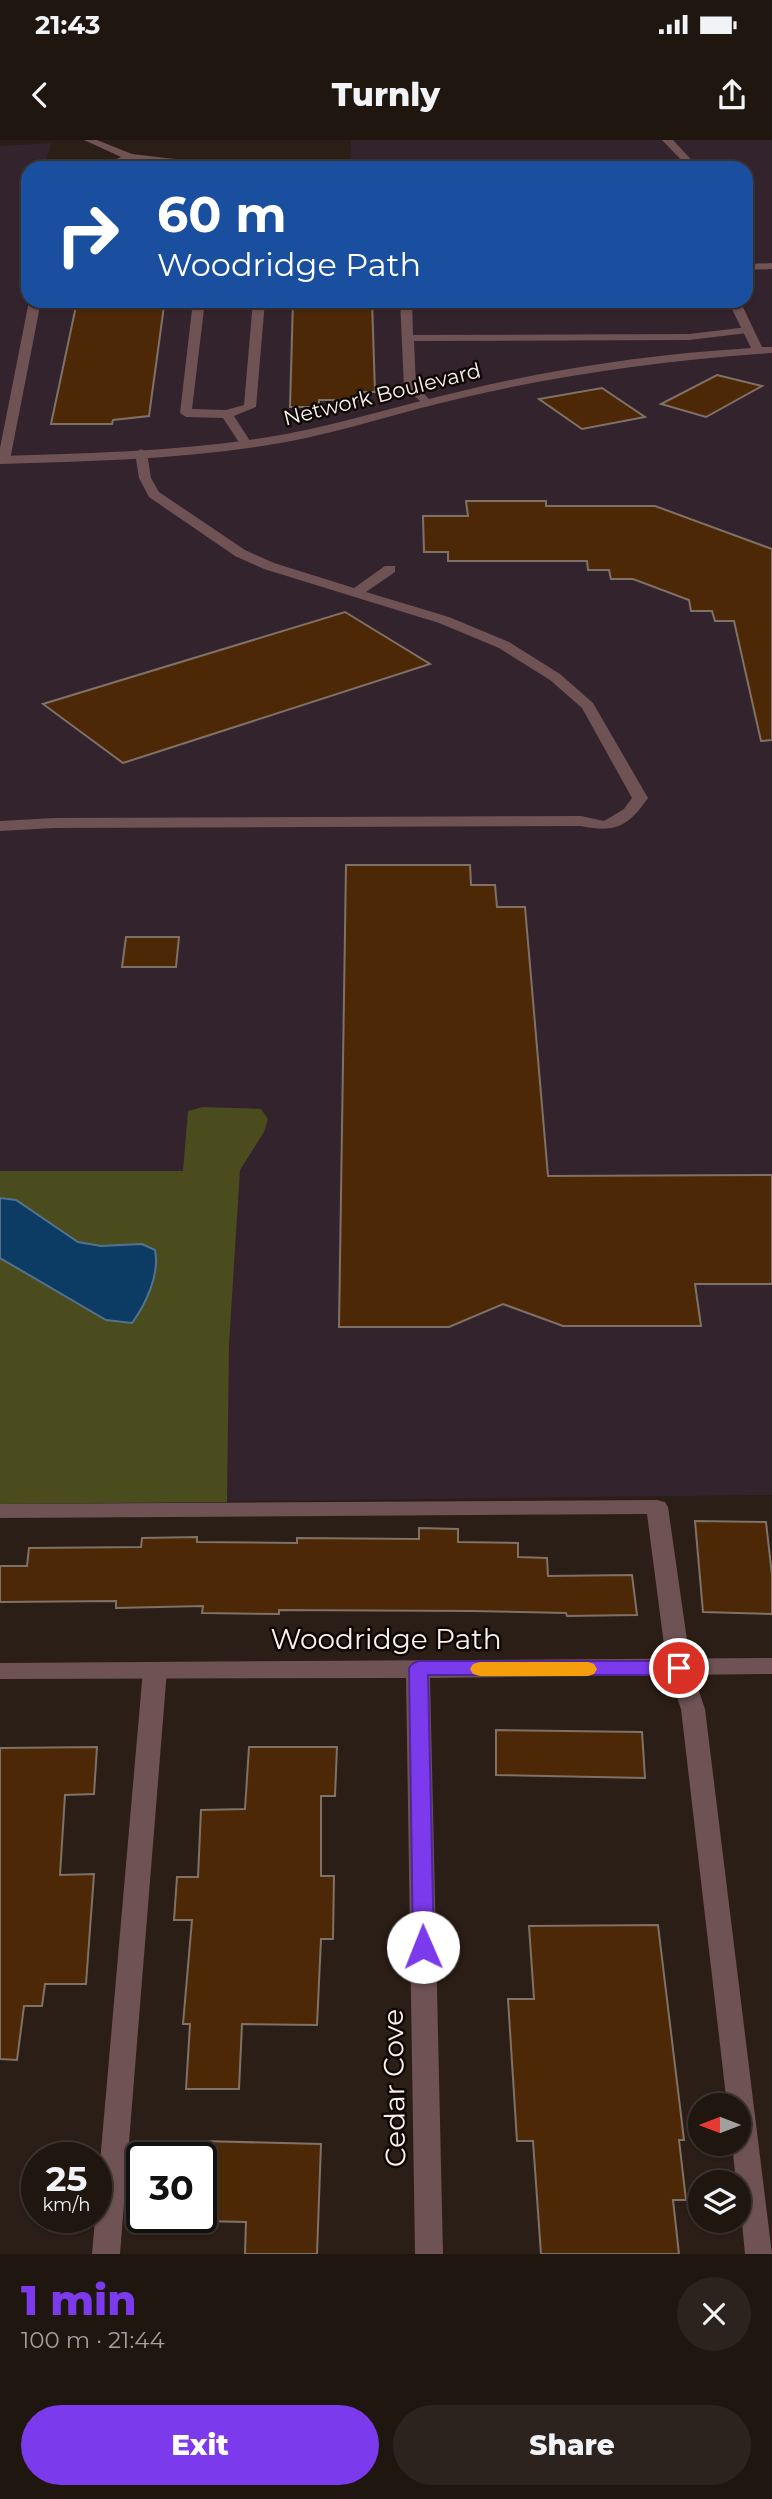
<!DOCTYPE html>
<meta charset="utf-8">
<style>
:root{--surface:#201610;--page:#2d231e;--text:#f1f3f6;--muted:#a29f9f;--line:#3d3530;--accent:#7c3aed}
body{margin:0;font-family:Montserrat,sans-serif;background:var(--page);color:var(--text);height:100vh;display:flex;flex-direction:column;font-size:26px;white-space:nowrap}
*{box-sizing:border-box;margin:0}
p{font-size:23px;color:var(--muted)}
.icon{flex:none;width:38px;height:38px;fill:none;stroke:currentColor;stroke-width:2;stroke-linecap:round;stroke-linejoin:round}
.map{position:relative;height:2114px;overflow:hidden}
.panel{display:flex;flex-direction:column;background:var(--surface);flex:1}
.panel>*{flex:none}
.hud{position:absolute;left:21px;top:21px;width:732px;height:147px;border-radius:21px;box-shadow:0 2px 5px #0004,0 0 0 2px var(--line);background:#1a4fa0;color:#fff;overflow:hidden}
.needle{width:46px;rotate:270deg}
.buttons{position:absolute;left:688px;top:1953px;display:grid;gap:14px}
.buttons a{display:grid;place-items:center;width:63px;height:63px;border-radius:50%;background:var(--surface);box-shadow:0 2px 5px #0004,0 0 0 2px var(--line);font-size:35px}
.speed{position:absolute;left:21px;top:2002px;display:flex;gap:14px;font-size:35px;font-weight:700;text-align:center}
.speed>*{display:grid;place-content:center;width:91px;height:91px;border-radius:50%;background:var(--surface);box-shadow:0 2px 5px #0004,0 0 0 2px var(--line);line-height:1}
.speed small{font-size:18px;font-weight:400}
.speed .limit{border:4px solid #111;border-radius:10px;background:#fff;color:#111}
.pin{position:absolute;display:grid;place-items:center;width:60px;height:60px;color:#fff;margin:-30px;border:4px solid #fff;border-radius:50%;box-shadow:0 2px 7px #0007}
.me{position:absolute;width:77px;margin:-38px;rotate:359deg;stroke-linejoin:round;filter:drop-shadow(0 0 5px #0008)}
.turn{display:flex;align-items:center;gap:24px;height:147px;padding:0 21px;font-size:32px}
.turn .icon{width:91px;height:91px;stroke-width:2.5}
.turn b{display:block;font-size:49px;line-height:60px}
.round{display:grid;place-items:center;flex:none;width:74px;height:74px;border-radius:37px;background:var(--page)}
.head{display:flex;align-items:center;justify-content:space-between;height:119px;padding:0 21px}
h1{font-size:42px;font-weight:800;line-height:52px;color:var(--accent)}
.primary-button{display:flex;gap:14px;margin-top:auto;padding:14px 21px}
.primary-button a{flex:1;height:80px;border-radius:42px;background:var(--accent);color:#fff;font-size:28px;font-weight:800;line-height:80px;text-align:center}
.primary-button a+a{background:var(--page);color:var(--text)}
.status{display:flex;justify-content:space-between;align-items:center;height:49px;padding:0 35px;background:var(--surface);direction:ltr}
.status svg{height:19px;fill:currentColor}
header{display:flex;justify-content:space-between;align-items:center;height:91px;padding:0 21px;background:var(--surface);font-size:32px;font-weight:800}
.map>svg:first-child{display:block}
.commercial{fill:#33232d}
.green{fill:#4a4c1d}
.water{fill:#0c3b64;stroke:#54728d;stroke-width:2}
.building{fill:#4c2807;stroke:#807166;stroke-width:2}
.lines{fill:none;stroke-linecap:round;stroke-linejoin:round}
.service{fill:#6f5254;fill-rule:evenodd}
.minor{fill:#6f5254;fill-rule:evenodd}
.route{fill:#7c3aed;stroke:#51269a;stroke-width:2}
.slow{fill:#f59e0b}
.labels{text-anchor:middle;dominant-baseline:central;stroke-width:5;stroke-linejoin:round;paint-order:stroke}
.far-street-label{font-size:21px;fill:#fbf1ec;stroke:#0f0906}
.near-street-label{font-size:28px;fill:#fbf1ec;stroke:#0f0906}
</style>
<div class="status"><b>21:43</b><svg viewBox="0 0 49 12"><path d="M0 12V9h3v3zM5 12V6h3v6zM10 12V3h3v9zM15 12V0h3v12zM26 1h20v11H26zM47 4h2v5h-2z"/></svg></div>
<header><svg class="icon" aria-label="back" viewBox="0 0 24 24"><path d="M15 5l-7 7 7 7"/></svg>Turnly<svg class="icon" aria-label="share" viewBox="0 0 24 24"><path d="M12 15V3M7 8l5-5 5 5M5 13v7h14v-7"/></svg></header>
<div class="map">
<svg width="772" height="2114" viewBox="0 0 772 2114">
<rect width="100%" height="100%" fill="#2b1e16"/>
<!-- commercial -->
<polygon class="commercial" points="351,0 772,0 772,1355 0,1364 0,6 51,3 44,28 28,28 28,84 18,119 28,119 28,161 746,161 746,28 350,28"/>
<!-- green -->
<polygon class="green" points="203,967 261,969 268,979 264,992 240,1030 229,1204 227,1362 0,1364 0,1031 183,1031 188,971"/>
<!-- water -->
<path class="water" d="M0,1058L16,1060L78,1102L101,1106L142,1104L155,1110C160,1134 146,1164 132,1183L106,1180L0,1118Z"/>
<!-- building -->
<g class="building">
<polygon points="293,161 372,161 375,252 358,252 358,260 319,260 319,267 290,267"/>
<polygon points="76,166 164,166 149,276 113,280 112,284 51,284"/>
<polygon points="717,235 762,246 706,277 661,264"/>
<polygon points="602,248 645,277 582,289 539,259"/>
<polygon points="466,361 546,361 546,366 655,366 772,409 772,600 761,601 734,481 715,481 712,471 691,471 689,460 633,439 611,439 609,430 588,430 587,421 448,421 448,412 424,412 423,376 468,376"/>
<polygon points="345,472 430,524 123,623 43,564"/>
<polygon points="346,725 470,725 471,745 495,745 497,767 525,767 548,1036 772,1035 772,1144 695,1144 701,1186 563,1186 503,1164 449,1187 339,1187"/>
<polygon points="126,797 179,797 176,827 122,827"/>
<polygon points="695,1381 766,1382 772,1435 772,1474 703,1472"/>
<polygon points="419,1388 458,1389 458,1402 518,1403 518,1417 547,1418 548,1436 632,1435 637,1475 567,1476 566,1473 472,1471 279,1470 279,1474 202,1473 203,1466 116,1468 116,1461 0,1462 0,1426 27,1426 29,1408 141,1407 142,1398 197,1397 197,1402 297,1403 297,1398 419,1399"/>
<polygon points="496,1590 642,1592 645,1638 496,1635"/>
<polygon points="97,1607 94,1654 65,1655 60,1735 94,1734 86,1844 45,1844 42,1866 24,1866 17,1920 0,1919 0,1608"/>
<polygon points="249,1607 337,1607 335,1656 321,1656 321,1736 334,1736 333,1799 321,1799 317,1885 242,1884 239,1949 186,1949 190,1884 183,1884 192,1780 174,1780 177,1737 198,1737 201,1670 245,1669"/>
<polygon points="658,1785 684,2000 679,2000 686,2060 673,2060 679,2114 541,2114 533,2001 517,2001 508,1859 534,1859 529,1786"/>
<polygon points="201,2001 321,2004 317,2114 245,2114 246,2082 201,2081"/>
</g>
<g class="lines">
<!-- service -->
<g class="service">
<polygon points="84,0 97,0 132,14 226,25 231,28 200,28 131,20 109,28 95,28 121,17"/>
<polygon points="772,123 772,129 746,130 746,124"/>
<polygon points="29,161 41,161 10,320 4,324 0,323 0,308"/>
<polygon points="193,161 205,161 192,269 226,270 244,265 253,161 265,161 256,267 234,276 252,304 250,307 242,307 223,278 186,277 180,273"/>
<polygon points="400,161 412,161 413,195 689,194 748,187 754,190 748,193 689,200 414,201 416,246 433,263 427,267 404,247"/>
<path d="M141,309L147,313L151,338L159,352L245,410L274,423L354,448L385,426H395V432L366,452L449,477L509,502L560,534L593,563L648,658C628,687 615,693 581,686L54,688L0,691V681L54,678L581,676L604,681L624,669L632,658L582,568L550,540L499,508L439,483L264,429L235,416L149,357L139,338L135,313Z"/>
<polygon points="657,1360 665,1362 668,1367 691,1528 705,1569 772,2114 745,2114 738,2042 736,2042 732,2004 738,2004 738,1965 727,1965 681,1569 667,1528 647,1374 0,1378 0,1364"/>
<polygon points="155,1522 163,1524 167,1530 120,2114 92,2114 143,1530 147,1524"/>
</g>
<!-- minor -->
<g class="minor">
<polygon points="662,0 673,0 699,28 689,28"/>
<path d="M728,161H740L762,207H772V213C668,220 564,234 462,258C403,271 346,291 286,302C192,319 96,321 0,324V316C96,313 192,311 286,294C345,283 403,264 462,251C556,228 654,214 751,208Z"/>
<polygon points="772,1518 772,1534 430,1538 443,2114 415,2114 406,1538 0,1539 0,1523"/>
</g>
</g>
<!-- route -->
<polygon class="route" points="418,1521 679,1521 686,1523 689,1528 686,1533 679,1535 428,1535 434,1807 431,1813 423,1816 416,1813 413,1807 409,1528 412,1524"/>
<!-- slow -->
<polygon class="slow" points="480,1522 588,1522 594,1524 597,1529 594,1534 588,1536 480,1536 473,1534 470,1529 473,1524"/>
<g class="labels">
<!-- far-street labels -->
<g class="far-street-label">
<text transform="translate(382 254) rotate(-14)">Network Boulevard</text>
</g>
<!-- near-street labels -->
<g class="near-street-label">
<text x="386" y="1499">Woodridge Path</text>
<text transform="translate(394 1948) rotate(-91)">Cedar Cove</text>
</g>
</g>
</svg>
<div class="buttons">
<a><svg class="needle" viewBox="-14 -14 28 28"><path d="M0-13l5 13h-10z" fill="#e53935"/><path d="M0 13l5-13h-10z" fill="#a29f9f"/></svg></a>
<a><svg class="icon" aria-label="layers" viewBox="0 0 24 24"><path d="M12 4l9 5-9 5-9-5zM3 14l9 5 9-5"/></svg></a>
</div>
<div class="speed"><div>25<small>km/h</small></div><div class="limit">30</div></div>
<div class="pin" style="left:679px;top:1528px;background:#d93025"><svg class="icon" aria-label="arrive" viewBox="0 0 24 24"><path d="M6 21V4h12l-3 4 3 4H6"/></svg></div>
<svg class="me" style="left:423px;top:1807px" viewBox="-20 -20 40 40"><circle r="19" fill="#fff"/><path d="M0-13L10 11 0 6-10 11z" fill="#7c3aed"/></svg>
<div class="hud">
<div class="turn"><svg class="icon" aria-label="right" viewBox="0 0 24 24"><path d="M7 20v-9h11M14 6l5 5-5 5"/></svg><div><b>60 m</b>Woodridge Path</div></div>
</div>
</div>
<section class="panel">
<div class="head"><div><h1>1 min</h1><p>100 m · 21:44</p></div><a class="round"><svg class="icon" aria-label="close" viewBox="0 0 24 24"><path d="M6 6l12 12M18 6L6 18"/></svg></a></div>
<div class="primary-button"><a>Exit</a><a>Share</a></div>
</section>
